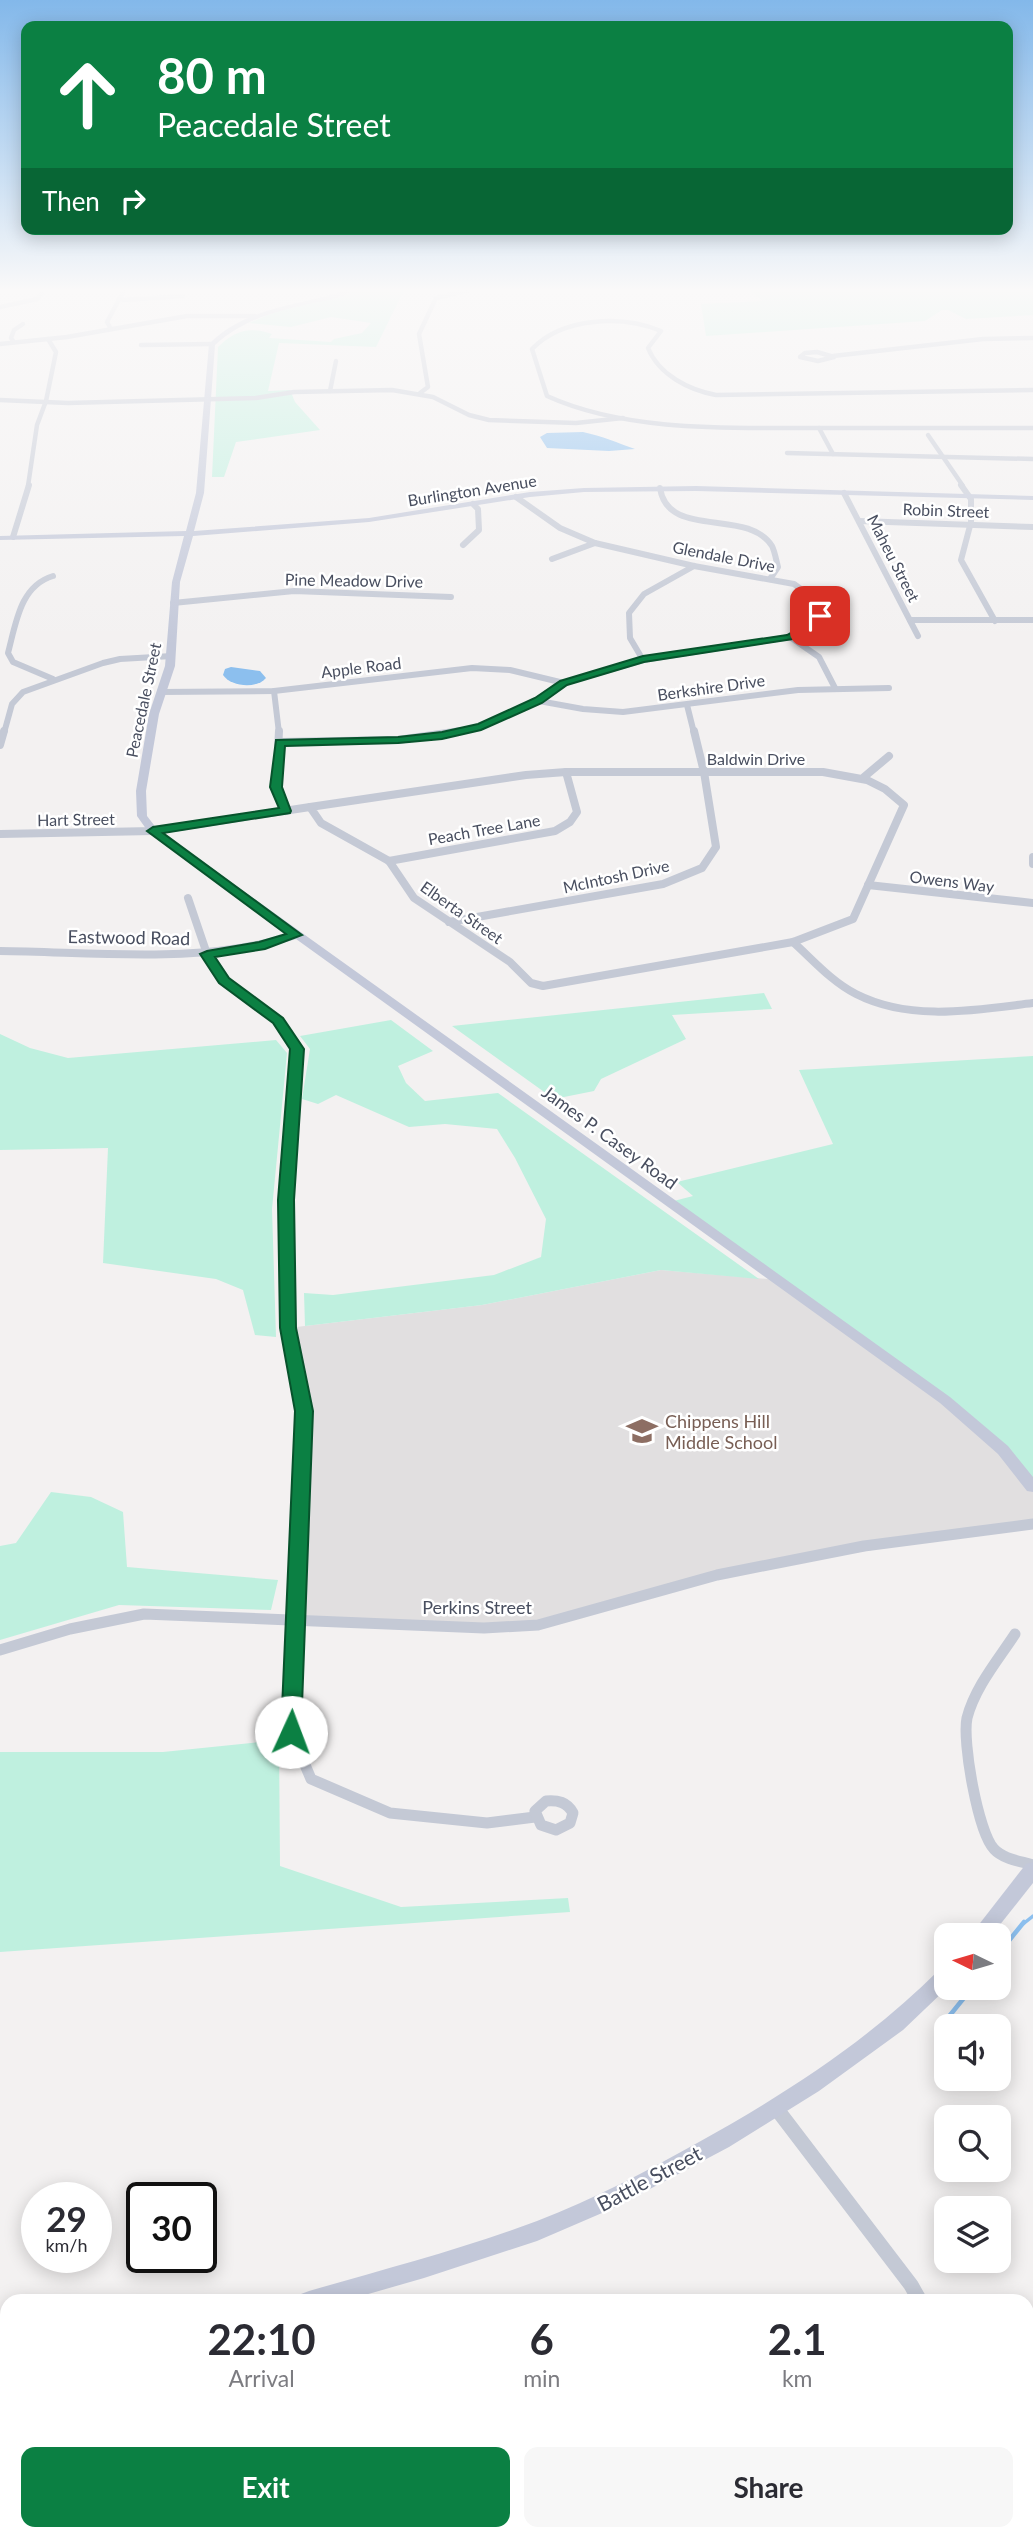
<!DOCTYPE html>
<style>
:root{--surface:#fff;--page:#f7f7f7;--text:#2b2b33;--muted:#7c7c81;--accent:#0b8043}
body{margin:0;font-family:Lato,sans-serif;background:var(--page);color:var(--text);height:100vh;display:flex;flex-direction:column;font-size:26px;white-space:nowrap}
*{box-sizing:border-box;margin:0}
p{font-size:23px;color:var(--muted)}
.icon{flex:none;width:38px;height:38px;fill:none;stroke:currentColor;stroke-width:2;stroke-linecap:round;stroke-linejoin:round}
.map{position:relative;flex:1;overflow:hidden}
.panel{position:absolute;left:0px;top:2294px;width:1034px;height:247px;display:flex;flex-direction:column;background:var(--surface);border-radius:21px 21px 0 0;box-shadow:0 4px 18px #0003}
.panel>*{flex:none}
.hud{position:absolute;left:21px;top:21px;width:992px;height:214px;border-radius:14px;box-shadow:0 4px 18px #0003;background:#0b8043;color:#fff;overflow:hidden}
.needle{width:46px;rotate:275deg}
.buttons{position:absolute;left:934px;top:1923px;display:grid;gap:14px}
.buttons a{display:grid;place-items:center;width:77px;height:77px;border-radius:14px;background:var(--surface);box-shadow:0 4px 18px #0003;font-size:35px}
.speed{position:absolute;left:21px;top:2182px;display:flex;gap:14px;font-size:35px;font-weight:700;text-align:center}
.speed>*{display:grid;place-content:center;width:91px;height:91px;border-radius:50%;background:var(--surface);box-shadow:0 4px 18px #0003;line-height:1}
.speed small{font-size:18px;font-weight:400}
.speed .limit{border:4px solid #111;border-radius:10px;background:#fff;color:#111}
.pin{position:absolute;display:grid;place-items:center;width:60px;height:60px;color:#fff;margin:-30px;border-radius:14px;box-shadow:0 4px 10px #0006}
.me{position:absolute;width:77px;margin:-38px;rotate:2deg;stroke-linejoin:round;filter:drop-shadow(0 0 5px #0008)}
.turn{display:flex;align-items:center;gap:24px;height:147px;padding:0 21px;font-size:32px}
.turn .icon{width:91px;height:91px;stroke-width:2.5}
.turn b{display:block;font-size:49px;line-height:60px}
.then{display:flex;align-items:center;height:66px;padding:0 21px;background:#0003;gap:14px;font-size:26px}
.eta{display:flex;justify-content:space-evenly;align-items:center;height:119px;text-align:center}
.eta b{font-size:42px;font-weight:700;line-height:49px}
.cta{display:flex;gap:14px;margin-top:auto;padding:14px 21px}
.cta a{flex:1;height:80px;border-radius:14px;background:var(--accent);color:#fff;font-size:28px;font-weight:700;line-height:80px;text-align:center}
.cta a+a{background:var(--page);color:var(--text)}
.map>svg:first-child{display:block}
.education{fill:#e1dfe0}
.green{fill:#bff0df}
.water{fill:#8cbfee}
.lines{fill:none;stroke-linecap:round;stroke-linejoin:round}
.stream-far1{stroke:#8cbfee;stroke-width:3.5}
.stream{stroke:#8cbfee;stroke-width:4.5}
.street-far5{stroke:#c4c9d5;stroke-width:4.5}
.street-far4{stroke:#c4c9d5;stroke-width:6}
.street-far3{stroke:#c4c9d5;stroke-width:8}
.street-far2{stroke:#c4c9d5;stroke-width:10}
.street-far1{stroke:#c4c9d5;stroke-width:11}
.street{stroke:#c4c9d5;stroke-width:15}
.secondary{fill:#c3c8d9;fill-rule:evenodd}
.route{fill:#0b8043;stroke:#07532c;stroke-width:2}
.labels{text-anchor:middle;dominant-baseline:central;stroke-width:5;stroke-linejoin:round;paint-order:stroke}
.far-street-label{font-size:16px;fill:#484e5f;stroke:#fff}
.street-label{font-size:18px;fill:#484e5f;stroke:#fff}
.education-label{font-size:18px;fill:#785e54;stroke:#fff;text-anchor:start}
.near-street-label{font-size:21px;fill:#484e5f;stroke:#fff}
</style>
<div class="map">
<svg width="1033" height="2540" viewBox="0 0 1033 2540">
<rect width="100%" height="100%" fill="#f3f1f1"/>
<!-- education -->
<polygon class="education" points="661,1270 779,1280 945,1399 1033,1488 1033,1524 717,1575 538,1625 295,1621 304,1411 288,1328 482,1305"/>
<!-- green -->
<g class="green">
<path d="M356,290H404L376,347L279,343L268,391L290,390L295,402L320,430L236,442L224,477H212L218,347C234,331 249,326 272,334L269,338L331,342L334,339L362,333L371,323L331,317L291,327L249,323L275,312L346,295Z"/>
<polygon points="749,290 1033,290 1033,315 966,319 948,310 942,310 925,321 706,336 701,304 763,301"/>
<polygon points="764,993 772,1009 672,1015 686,1039 601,1079 594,1091 554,1099 452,1026"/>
<polygon points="391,1020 433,1051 398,1066 406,1083 425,1101 498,1093 759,1279 661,1270 482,1305 305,1326 304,1293 333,1295 494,1275 541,1257 546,1219 515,1158 497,1129 445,1124 409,1127 336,1095 318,1104 302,1099 310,1049 300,1036"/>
<polygon points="0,1034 30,1048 68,1058 276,1040 287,1053 272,1209 276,1337 255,1335 243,1290 216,1279 103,1263 108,1148 0,1150"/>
<polygon points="1033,1056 1033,1488 945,1399 670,1202 693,1196 677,1182 833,1144 799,1070"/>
<polygon points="51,1492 91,1497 123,1512 127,1567 278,1580 271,1610 119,1605 0,1640 0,1546 16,1543"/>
<polygon points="279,1740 280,1866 401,1907 568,1898 570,1912 0,1952 0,1752 163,1752"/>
</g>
<!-- water -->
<g class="water">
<path d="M583,432C602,436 618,443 635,449L609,451L547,448L540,437L547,433Z"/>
<path d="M231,667L260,671L266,678C257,689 231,687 223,675L225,669Z"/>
</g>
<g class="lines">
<!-- stream-far1 -->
<polyline class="stream-far1" points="1023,1924 1033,1916"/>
<!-- stream -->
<g class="stream">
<polyline points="999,1953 1024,1922"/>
<polyline points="942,2025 972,1988"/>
</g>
<!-- street-far5 -->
<g class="street-far5">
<polyline points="123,300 183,296"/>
<polyline points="0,307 37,299 42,293 40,290"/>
<polyline points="111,329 107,322 124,290"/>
<polyline points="14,342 11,338 14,330 23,324"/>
<polyline points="0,344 67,337 187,316 255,316"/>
<polyline points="141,345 212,344"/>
<polygon points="817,352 834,357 818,361 800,357 805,353"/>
<polyline points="833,356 983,339 1033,338"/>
<path d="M1033,390L716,395C689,390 659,375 648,348L661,331C622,315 563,317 532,349L547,396C626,432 729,428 815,428C887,428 960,428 1033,428"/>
<polyline points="330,391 336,361"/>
<polyline points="420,393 428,387 419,334 436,298 470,290"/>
<polyline points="0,400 68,403 256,398 294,392 392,390 433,397 469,415 489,420 576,423 623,418"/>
<polyline points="819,428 833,454"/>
<polyline points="928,435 963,486"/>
<polyline points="787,453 1033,459"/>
<polyline points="28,486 37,425 46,401 56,352 48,339"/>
</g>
<!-- street-far4 -->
<g class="street-far4">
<polyline points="961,485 971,499 971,522 961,560 995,621"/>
<path d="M660,488C668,540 747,507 772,546C775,552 776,560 778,567L770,579"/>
<polyline points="844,493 918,636"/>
<polyline points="859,521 1033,527"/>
<polyline points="13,537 29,485"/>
<polyline points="463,545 479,530 478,509 473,504"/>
<polyline points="552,559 595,543"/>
<path d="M53,576C20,586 16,623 8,653L13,662L53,679"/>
<polyline points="173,603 294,591 451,597"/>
<polyline points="910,620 1033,620"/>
<polyline points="790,637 819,657 835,688"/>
<polyline points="643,660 630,638 629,613 644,594 694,566"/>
<polyline points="274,691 279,733"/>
<polyline points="160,692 274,691 472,668 510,670 564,683"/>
<polyline points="539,701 583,709 623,712 798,690 889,688"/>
<polyline points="687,705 694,733"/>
<polyline points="4,733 12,704 23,692 103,663 120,659 172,656"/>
<polyline points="452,733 481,727 539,701 564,683 643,660 790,637 816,623 820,616 812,597 794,584 694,566 595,543 560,528 516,497"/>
</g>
<!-- street-far3 -->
<g class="street-far3">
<polyline points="279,731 276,787 286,811"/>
<polyline points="280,742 398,740 461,731"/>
<polyline points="0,745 4,731"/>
<polygon points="566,772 823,772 867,780 885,789 904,805 853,919 793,942 543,986 531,983 510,962 414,898 389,861 321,823 310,807 526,775"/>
<polyline points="864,777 889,756"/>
<polyline points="0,834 153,831 310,807"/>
<polyline points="1033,857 1033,864"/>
<polyline points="389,861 555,831 570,822 577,812 566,772"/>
<polyline points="868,885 1033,903"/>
<polyline points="188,898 207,954 224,980 278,1021 293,1043"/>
<polyline points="449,922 663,884 702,868 716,847 704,772 694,731"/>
<path d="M793,942C813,960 832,982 856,994C911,1022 975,1010 1033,1003"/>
<path d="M0,951C98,952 201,965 296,935"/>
</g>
<!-- street-far2 -->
<path class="street-far2" d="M292,1041L297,1049C290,1141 280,1235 288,1327C291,1363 305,1397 303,1433"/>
<!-- street-far1 -->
<g class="street-far1">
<polyline points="303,1431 291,1732 311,1779 390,1813 487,1823 535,1817"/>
<path d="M1015,1634C998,1660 975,1687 967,1718C962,1741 978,1832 994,1849C1003,1859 1020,1861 1033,1865"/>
<polyline points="0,1650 70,1629 144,1614 484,1628 538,1625 717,1575 864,1546 1033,1524"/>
<path d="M546,1801C558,1800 567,1802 573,1813L570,1823L556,1830L541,1825L535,1811Z"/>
</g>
<!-- street -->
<g class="street">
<polyline points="776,2108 911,2285 920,2301"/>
<polyline points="843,2540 851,2534"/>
</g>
<!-- secondary -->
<g class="secondary">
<path d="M347,290H355C341,298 324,301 309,304C273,312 243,320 215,345L204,493L194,531L369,518L530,492L584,488L696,486L1033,496V500L696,491L584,492L530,497L369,522L193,536L180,582L175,666L159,714L146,791L147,816L157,829L950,1397L1008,1446L1033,1477V1492L1027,1491L998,1454L940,1403L149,833L137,816L136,791L149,714L165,666L172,582L184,536L0,540V536L186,531L196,493L209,344C246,306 300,306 347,290Z"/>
<polygon points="1033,1862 1033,1883 991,1936 970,1936 1026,1864"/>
<path d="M947,1967V1988L903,2030L819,2091L729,2147L616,2207L537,2241L424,2278L344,2301H298L301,2294L309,2291C385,2269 463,2249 537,2221C594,2199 647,2171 699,2142C787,2093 869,2040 940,1969Z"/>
<polygon points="7,2385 7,2407 0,2410 0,2388"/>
</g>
</g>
<!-- sky -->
<linearGradient id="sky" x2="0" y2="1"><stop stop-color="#83b8ea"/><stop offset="0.45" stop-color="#faf9f9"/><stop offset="1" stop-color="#faf9f9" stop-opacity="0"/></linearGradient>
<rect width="1033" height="645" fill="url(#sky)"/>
<!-- route -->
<polygon class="route" points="817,614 825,616 819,625 793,639 644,662 567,685 542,703 481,730 442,739 398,743 285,746 282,787 291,811 290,813 163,833 302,935 265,949 215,957 229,978 283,1018 304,1049 294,1200 296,1328 313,1411 301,1732 298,1737 291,1739 284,1737 281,1732 295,1411 280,1328 278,1200 290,1049 273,1023 219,983 200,954 207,951 259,942 286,934 147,831 153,827 279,808 270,787 276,740 398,737 442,732 478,724 535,698 560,681 643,656 787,635 812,621"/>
<!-- icons -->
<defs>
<g id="school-bare" transform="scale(2.415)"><path d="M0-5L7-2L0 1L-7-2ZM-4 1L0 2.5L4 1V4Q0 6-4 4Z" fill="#8d6e63" stroke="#fff" stroke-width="2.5" paint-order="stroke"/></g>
</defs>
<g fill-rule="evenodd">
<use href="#school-bare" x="642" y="1431"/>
</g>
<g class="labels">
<!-- far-street labels -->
<g class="far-street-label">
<text transform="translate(472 490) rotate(-9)">Burlington Avenue</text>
<text transform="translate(946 510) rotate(2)">Robin Street</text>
<text transform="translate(724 556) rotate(11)">Glendale Drive</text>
<text transform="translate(894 558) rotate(63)">Maheu Street</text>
<text transform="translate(354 580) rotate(1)">Pine Meadow Drive</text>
<text transform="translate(361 667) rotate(-7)">Apple Road</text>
<text transform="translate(711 687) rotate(-8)">Berkshire Drive</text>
<text transform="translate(143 700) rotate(-78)">Peacedale Street</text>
<text x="756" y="758">Baldwin Drive</text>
<text transform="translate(76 819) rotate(-1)">Hart Street</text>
<text transform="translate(484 829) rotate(-10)">Peach Tree Lane</text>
<text transform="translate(616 876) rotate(-12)">McIntosh Drive</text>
<text transform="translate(952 881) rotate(7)">Owens Way</text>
<text transform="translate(462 912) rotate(35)">Elberta Street</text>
</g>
<!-- street labels -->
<g class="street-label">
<text transform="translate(129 937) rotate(1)">Eastwood Road</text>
<text transform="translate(610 1137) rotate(36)">James P. Casey Road</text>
<text x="477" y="1607">Perkins Street</text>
</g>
<!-- education labels -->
<g class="education-label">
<text x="665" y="1421">Chippens Hill<tspan x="665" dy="21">Middle School</tspan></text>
</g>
<!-- near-street labels -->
<g class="near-street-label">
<text transform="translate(649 2178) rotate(-28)">Battle Street</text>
</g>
</g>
</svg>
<div class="buttons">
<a><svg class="needle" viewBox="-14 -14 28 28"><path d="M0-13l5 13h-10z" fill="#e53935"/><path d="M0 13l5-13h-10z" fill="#7c7c81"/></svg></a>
<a><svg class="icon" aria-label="sound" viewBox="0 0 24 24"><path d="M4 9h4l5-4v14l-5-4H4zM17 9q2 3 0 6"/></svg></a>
<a><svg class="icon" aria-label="search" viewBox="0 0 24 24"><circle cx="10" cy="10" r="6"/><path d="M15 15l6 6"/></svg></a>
<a><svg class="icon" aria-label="layers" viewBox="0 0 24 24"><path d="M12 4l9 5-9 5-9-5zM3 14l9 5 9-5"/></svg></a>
</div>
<div class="speed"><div>29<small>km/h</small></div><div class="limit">30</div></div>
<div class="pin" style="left:820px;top:616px;background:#d93025"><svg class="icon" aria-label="arrive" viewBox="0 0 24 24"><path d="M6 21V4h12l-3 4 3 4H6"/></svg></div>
<svg class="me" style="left:291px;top:1732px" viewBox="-20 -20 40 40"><circle r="19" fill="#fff"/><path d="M0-13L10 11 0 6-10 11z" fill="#0b8043"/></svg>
<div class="hud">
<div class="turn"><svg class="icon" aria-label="ahead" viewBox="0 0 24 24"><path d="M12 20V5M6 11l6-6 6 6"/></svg><div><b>80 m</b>Peacedale Street</div></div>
<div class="then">Then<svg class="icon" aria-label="right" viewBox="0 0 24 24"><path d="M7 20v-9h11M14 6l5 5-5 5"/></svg></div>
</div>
<section class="panel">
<div class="eta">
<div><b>22:10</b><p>Arrival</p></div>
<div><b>6</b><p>min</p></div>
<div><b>2.1</b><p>km</p></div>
</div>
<div class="cta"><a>Exit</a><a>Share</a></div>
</section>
</div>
